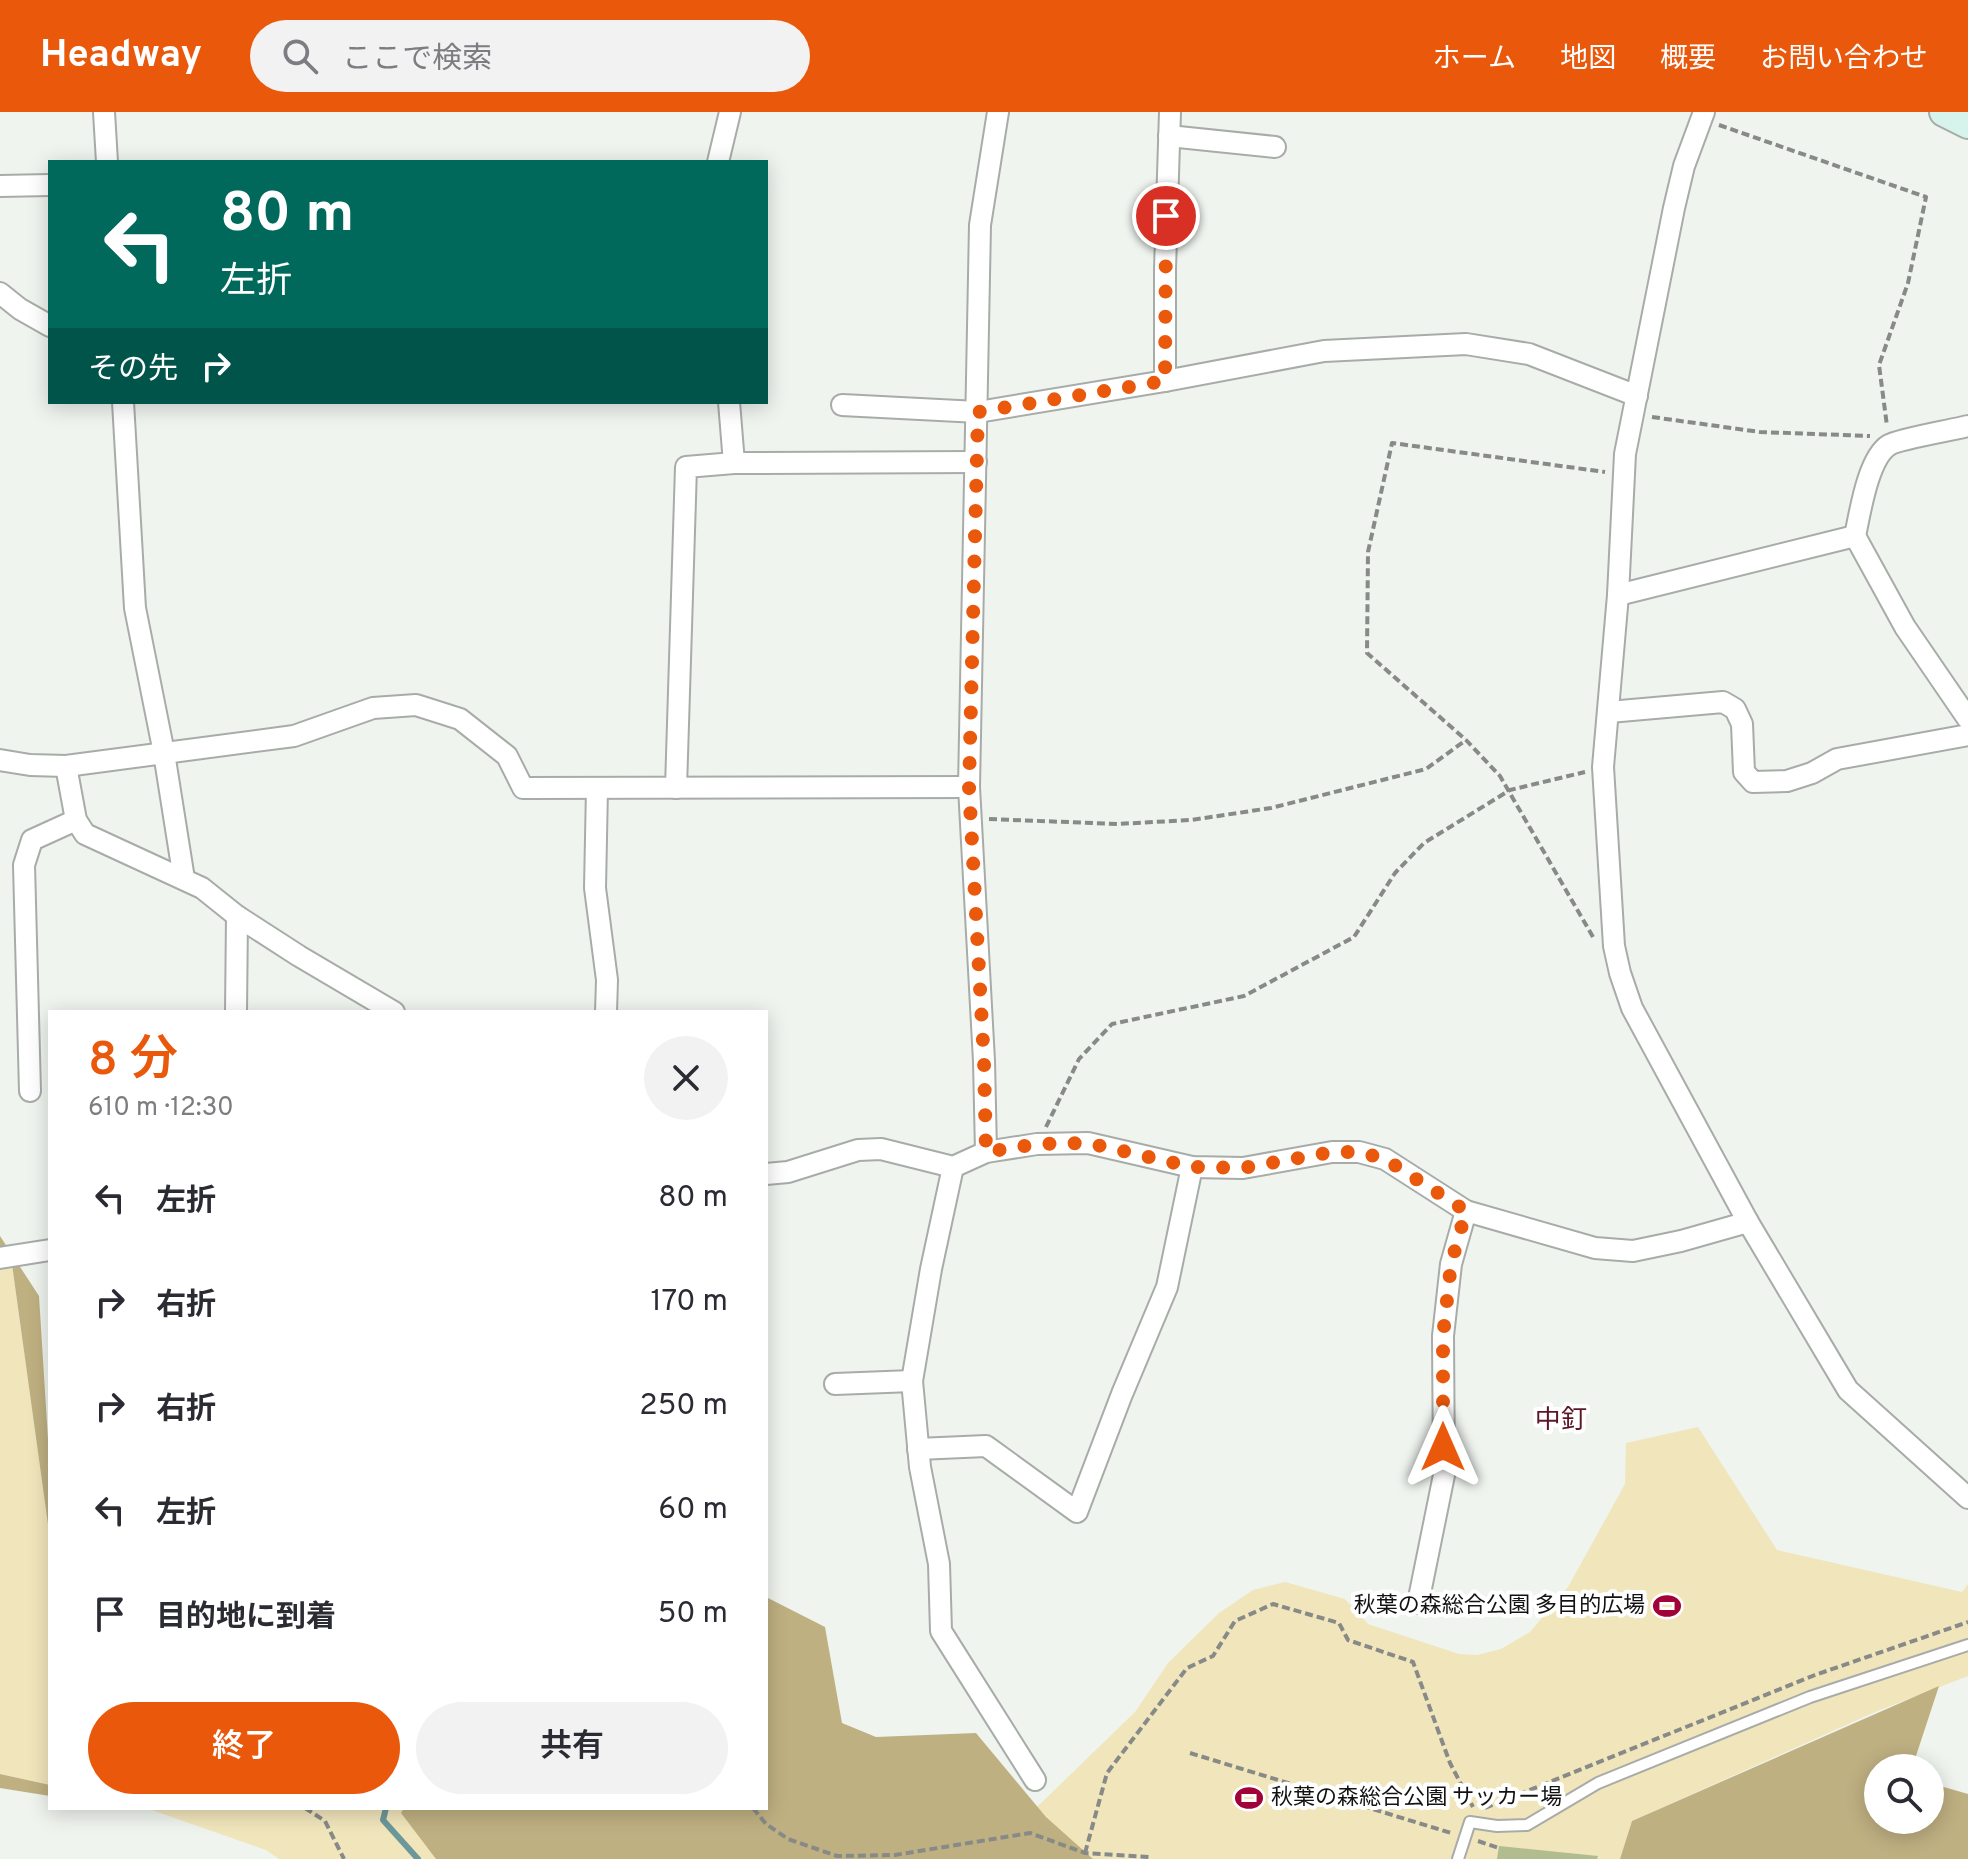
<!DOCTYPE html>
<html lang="ja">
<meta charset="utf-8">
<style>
:root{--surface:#fff;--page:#f2f2f3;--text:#2b2b33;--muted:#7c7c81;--accent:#ea580c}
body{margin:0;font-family:Overpass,"Noto Sans JP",sans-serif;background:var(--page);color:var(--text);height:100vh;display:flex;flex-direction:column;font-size:30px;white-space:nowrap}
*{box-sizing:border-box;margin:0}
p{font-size:26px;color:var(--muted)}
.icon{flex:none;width:44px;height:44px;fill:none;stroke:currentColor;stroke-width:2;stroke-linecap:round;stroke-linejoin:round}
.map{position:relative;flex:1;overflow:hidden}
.details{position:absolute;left:48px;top:898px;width:720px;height:800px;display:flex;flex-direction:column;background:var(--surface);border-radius:0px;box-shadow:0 4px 20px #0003}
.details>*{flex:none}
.top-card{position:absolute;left:48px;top:48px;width:720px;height:244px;border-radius:0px;box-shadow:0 4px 20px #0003;background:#00695c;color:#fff;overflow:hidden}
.fabs{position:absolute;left:1864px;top:1642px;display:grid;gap:16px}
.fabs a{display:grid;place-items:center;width:80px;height:80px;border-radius:50%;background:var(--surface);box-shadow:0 4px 20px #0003;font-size:40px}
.pin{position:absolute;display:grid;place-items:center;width:68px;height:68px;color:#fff;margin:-34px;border:4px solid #fff;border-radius:50%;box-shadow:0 2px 8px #0007}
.me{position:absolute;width:88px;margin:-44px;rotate:0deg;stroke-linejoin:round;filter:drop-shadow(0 0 6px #0008)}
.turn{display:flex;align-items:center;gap:28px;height:168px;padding:0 40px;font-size:36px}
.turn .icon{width:104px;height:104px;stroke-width:2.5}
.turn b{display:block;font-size:56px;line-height:68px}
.then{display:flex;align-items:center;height:76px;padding:0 40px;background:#0003;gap:16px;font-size:30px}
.round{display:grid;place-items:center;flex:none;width:84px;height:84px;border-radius:42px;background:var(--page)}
.summary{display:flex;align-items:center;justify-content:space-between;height:136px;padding:0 40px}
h1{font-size:48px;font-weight:600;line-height:60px;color:var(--accent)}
.primary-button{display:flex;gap:16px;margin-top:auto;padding:16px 40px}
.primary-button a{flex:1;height:92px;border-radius:48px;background:var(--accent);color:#fff;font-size:32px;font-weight:600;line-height:92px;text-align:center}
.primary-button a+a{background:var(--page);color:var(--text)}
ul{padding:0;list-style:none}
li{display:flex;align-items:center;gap:24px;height:104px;padding:0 40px}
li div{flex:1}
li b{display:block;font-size:30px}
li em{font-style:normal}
header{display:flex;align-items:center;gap:48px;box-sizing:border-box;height:112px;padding:0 40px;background:var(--accent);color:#fff}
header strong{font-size:38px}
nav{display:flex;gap:44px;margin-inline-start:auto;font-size:28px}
.search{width:560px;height:72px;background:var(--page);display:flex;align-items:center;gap:20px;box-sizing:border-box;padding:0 28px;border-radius:44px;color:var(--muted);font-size:30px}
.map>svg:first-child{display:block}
.green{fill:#f1e5bb}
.forest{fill:#bfb082}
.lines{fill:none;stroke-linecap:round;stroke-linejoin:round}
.stream{stroke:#6b989a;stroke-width:6}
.building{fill:#b1bd8f}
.lane-casing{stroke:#a8aca8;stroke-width:14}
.street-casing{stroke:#a8aca8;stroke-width:24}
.secondary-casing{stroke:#a8aca8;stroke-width:32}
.path{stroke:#878a87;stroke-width:4;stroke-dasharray:8 4;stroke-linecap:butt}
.lane{stroke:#fff;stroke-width:10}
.street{stroke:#fff;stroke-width:20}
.secondary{stroke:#d7f4ec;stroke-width:28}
.route{stroke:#ea580c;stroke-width:14;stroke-dasharray:0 25.2}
.labels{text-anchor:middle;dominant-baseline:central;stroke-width:8;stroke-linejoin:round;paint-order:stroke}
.poi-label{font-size:22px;fill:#111211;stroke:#fff;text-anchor:end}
.quarter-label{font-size:26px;fill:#5c1725;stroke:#fff}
</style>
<header>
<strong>Headway</strong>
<div class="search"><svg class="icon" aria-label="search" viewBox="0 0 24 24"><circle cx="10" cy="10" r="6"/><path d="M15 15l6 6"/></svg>ここで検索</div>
<nav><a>ホーム</a><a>地図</a><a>概要</a><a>お問い合わせ</a></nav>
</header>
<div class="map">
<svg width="1968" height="1747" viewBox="0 0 1968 1747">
<rect width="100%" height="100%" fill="#eff4ef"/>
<!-- green -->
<g class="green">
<polygon points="11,1145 50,1427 50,1673 0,1662 0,1146"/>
<polygon points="1698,1315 1777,1438 1962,1480 1968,1472 1968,1564 1875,1600 1632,1709 1620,1747 279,1747 266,1738 146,1696 766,1696 964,1718 1038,1694 1135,1600 1168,1551 1219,1501 1253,1478 1285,1470 1345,1487 1368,1512 1459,1542 1477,1543 1501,1537 1530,1520 1568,1475 1625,1372 1626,1331"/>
</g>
<!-- forest -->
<g class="forest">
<polygon points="0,1124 39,1184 50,1359 50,1427 11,1145 0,1146"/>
<polygon points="766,1485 825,1515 842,1611 876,1625 976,1621 1046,1705 1093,1747 436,1747 401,1701 404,1696 766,1696"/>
<polygon points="1939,1574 1912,1656 1878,1656 1878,1708 1930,1708 1930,1671 1968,1682 1968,1747 1620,1747 1632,1709"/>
<polygon points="0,1662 50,1673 50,1684 0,1676"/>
</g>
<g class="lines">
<!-- stream -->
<polyline class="stream" points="386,1696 383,1708 418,1747"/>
</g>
<!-- building -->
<polygon class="building" points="1499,1734 1598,1744 1597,1747 1497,1747"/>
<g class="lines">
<!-- lane casing -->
<g class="lane-casing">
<polyline id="lane" points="1458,1747 1470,1710 1497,1714 1527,1713 1598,1671 1810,1585 1968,1533"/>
</g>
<!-- street casing -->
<g class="street-casing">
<g id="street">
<polyline points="104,0 107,50"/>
<polyline points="1704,0 1684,54 1674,96 1625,342 1618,483 1603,655 1614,834 1620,861 1632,896 1748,1110 1848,1278 1968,1386"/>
<polyline points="1169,24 1275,35"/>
<polyline points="718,50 730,0"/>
<polyline points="0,74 50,73"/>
<polyline points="0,181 20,197 50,214"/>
<polyline points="1165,269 1165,157 1170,0"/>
<polyline points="123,290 135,496 164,641 184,767"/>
<polyline points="729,290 734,351"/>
<polyline points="842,293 978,300 1165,269 1324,239 1466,232 1529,242 1637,284"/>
<path d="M1855,424C1860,401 1868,346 1889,333C1899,327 1953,318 1968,314"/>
<polyline points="1618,483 1855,424 1905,515 1968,607"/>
<polyline points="1609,600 1723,590 1735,597 1742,612 1744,660 1753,670 1787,669 1812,661 1837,647 1968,623"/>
<polyline points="0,648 30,653 66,654 294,624 373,596 416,593 460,607 507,644 523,676 969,675"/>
<polyline points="66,654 76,708 85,722 202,776 237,804 299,844 394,900"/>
<polyline points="597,676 595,776 607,868 606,900"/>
<polyline points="676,676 686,355 734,351 976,350"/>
<polyline points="236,900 237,804"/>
<polyline points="30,979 24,753 32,728 76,708"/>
<polyline points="986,1040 984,949 969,675 980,113 998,0"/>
<polyline points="953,1055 931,1157 912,1269 920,1355 939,1452 941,1519 1035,1668"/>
<polyline points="766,1062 788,1060 858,1038 881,1037 953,1055 986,1040 1037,1032 1088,1031 1192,1055 1243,1056 1332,1040 1359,1040 1385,1047 1466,1099 1595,1136 1633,1139 1681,1129 1748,1110"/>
<polyline points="0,1146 50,1138"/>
<polyline points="835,1272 912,1269"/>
<polyline points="918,1337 986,1334 1077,1400 1122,1282 1167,1175 1192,1055"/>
<polyline points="1418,1491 1444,1363 1443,1224 1451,1152 1466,1099"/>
</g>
</g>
<!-- secondary casing -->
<g class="secondary-casing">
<polyline id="secondary" points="1944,0 1968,12"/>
</g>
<!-- path -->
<g class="path">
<polyline points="1719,13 1926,85 1908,171 1879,253 1887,314"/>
<polyline points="1652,305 1760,320 1870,324"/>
<polyline points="989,707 1117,712 1191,708 1271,696 1426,657 1466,628"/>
<polyline points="1593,825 1500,664 1466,628 1367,541 1368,440 1392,331 1605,360"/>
<polyline points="1046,1015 1079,947 1112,912 1244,884 1354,825 1395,761 1424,731 1510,678 1585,660"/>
<polyline points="1190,1641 1451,1721"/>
<polyline points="305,1696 325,1709 344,1747"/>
<polyline points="753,1696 766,1712 788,1727 837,1744 895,1743 1030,1721 1085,1741 1150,1745"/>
<polyline points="1485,1696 1815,1563 1968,1510"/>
<polyline points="1478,1729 1499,1736"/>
<polyline points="1085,1741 1107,1661 1187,1556 1213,1544 1235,1509 1273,1492 1339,1511 1348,1528 1413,1550 1450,1651 1473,1695"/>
</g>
<!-- lane -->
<use href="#lane" class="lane"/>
<!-- street -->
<use href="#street" class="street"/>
<!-- secondary -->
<use href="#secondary" class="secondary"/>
</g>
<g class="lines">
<!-- route -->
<polyline class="route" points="1166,104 1165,269 978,300 969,675 984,949 986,1040 1037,1032 1088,1031 1192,1055 1243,1056 1332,1040 1359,1040 1385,1047 1466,1099 1451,1152 1443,1224 1443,1335"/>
</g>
<!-- icons -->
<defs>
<g id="stadium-bare" transform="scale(2.16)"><path d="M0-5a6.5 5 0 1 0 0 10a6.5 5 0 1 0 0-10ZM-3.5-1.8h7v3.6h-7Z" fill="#a10238" stroke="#fff" stroke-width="2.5" paint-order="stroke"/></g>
</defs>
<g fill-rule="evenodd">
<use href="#stadium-bare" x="1667" y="1494"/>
<use href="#stadium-bare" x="1249" y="1686"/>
</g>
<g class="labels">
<!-- poi labels -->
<g class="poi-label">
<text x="1645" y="1494">秋葉の森総合公園 多目的広場</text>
<text x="1271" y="1686" text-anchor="start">秋葉の森総合公園 サッカー場</text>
</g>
<!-- quarter labels -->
<g class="quarter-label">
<text x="1561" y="1309">中釘</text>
</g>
</g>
</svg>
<div class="fabs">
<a><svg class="icon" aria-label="search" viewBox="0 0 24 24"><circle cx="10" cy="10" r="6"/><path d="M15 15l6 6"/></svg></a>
</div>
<div class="pin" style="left:1166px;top:104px;background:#d93025"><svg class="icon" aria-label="arrive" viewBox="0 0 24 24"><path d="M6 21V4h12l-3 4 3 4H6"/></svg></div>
<svg class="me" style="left:1443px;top:1335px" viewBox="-20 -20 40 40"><path d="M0-17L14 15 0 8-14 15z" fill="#ea580c" stroke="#fff" stroke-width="4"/></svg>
<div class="top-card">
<div class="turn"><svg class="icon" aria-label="left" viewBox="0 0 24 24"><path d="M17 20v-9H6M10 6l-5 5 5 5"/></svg><div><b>80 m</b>左折</div></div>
<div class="then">その先<svg class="icon" aria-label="right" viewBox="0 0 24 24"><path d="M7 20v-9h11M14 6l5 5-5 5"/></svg></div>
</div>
<section class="details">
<div class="summary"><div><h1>8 分</h1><p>610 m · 12:30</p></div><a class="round"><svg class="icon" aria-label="close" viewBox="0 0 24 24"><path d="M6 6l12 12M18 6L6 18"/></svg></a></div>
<ul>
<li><svg class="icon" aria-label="left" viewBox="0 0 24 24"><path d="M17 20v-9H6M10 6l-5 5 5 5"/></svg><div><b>左折</b></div><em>80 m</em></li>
<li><svg class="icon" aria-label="right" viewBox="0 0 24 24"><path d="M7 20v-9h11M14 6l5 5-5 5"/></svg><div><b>右折</b></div><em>170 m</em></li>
<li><svg class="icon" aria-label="right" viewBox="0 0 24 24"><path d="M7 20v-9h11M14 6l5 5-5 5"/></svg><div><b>右折</b></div><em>250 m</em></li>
<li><svg class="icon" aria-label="left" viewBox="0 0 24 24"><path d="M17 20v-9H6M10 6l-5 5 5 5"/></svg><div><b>左折</b></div><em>60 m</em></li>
<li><svg class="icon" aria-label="arrive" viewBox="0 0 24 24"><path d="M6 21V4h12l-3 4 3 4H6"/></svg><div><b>目的地に到着</b></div><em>50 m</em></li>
</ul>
<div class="primary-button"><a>終了</a><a>共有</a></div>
</section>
</div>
